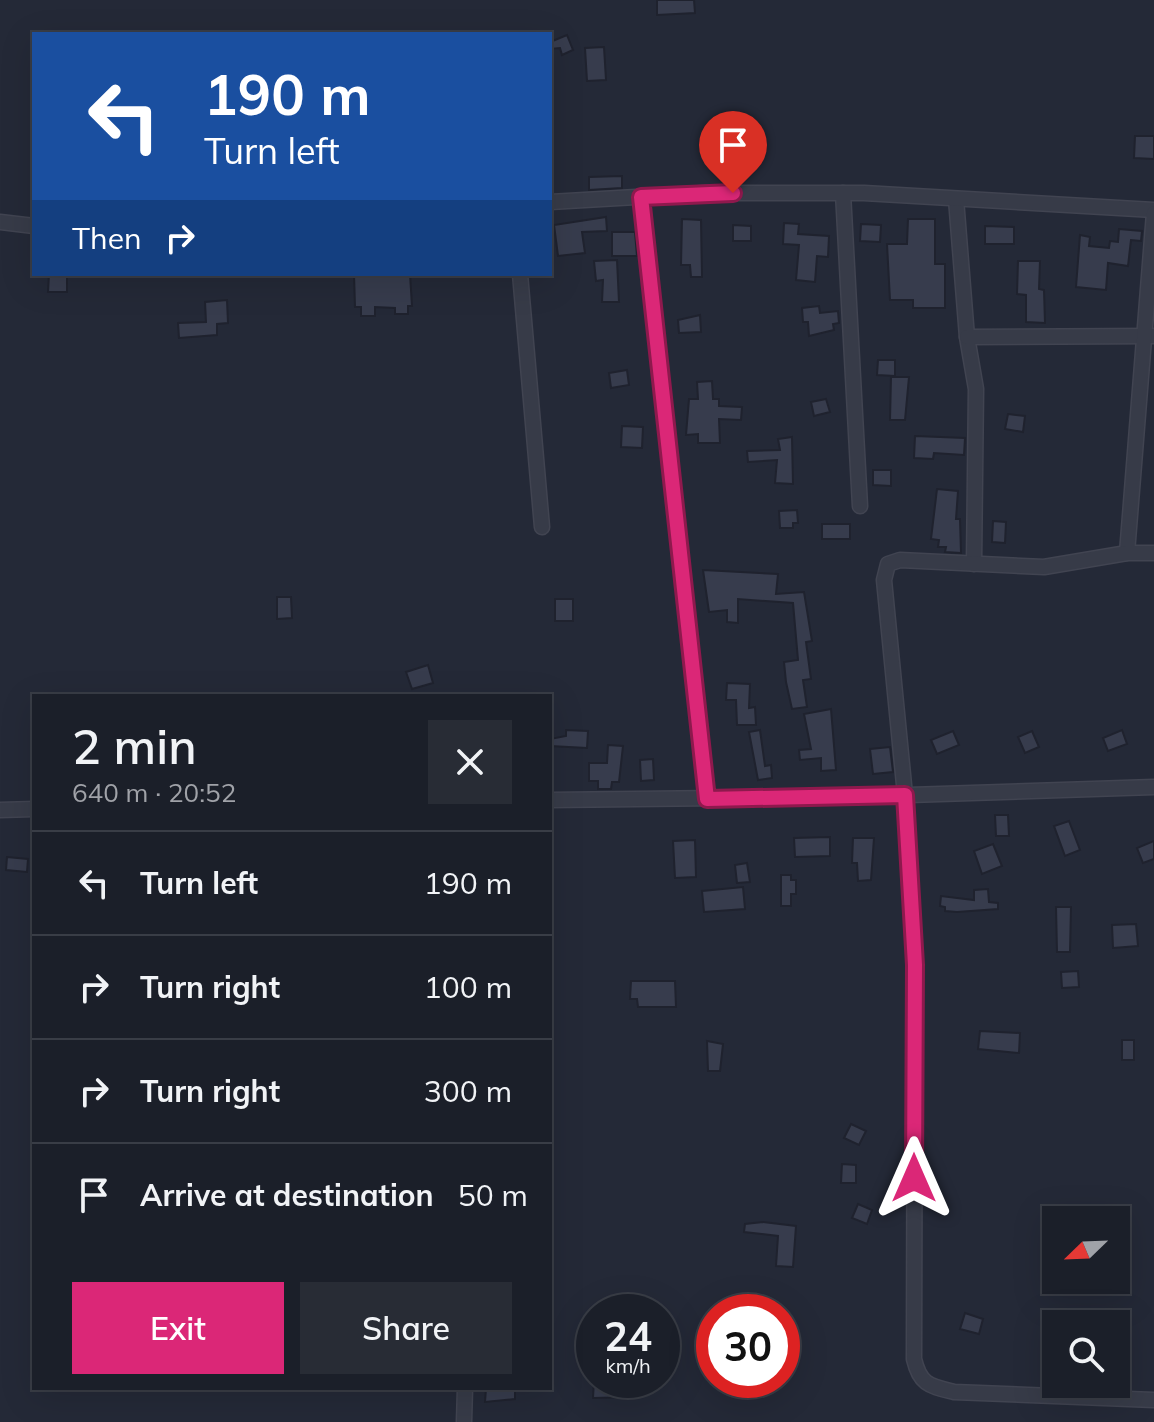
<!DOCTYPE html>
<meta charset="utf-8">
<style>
:root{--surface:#1b1f29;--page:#282c35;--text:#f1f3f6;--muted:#a0a2a8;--line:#393d46;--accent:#db2777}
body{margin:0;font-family:Mulish,sans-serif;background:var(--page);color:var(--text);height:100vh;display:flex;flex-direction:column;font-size:30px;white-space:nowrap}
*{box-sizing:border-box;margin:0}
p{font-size:26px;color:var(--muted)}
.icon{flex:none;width:44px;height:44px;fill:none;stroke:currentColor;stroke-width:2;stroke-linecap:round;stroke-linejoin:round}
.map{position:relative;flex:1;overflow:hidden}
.details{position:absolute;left:32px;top:694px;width:520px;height:696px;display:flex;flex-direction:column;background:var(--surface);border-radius:0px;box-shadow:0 8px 32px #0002,0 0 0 2px var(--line)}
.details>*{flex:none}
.banner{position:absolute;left:32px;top:32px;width:520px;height:244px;border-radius:0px;box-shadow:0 8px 32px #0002,0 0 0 2px var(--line);background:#1a4fa0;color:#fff;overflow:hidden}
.needle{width:52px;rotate:247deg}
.fabs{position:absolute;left:1042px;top:1206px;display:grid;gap:16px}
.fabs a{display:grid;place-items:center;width:88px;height:88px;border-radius:0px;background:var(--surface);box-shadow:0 8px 32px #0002,0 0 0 2px var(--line);font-size:40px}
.speed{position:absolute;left:576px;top:1294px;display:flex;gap:16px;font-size:40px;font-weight:700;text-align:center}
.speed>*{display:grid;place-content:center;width:104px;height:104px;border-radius:50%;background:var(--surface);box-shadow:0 8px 32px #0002,0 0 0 2px var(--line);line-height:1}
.speed small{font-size:20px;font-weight:400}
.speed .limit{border:12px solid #d22;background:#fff;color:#111}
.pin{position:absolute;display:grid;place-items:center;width:68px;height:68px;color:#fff;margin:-82px -34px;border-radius:50% 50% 50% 0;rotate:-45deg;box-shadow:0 0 8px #0007}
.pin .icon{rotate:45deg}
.me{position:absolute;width:88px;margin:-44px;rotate:0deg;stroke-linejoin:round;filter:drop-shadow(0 0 6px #0008)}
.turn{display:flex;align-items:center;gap:28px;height:168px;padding:0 40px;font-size:36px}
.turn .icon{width:104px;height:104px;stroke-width:2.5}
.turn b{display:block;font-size:56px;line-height:68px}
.then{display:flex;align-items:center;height:76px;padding:0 40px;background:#0003;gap:16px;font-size:30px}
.round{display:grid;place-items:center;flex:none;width:84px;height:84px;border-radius:0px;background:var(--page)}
.headline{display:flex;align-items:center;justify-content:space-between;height:136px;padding:0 40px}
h1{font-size:48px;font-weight:600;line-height:60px}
.action{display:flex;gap:16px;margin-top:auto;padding:16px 40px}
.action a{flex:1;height:92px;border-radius:0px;background:var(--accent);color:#fff;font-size:32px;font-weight:600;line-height:92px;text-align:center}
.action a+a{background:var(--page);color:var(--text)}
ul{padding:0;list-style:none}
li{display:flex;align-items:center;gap:24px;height:104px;padding:0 40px;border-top:2px solid var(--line)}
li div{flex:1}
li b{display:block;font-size:30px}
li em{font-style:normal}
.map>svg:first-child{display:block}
.building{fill:#373c4d;stroke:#1f222e;stroke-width:2}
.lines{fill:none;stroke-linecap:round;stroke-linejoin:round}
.street-casing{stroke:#414451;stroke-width:17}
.street{stroke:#373b48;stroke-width:14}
.route-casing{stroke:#8e194d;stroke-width:20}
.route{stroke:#db2777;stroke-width:14}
</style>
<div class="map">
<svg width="1154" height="1422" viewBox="0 0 1154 1422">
<rect width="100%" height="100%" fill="#242937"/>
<!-- building -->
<g class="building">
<polygon points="657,0 694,0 695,13 657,15"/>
<polygon points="567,35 573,50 562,55 560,48 550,49 550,42"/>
<polygon points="604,47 606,80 587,81 585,48"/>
<polygon points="1135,136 1154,136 1154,159 1134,158"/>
<polygon points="622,176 622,188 589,190 589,177"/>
<polygon points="606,217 607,231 582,232 585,253 558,256 554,225"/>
<polygon points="682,219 701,220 702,277 691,277 690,265 681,265"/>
<polygon points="908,219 935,219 935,264 945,264 945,308 913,308 913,300 890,300 887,244 907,244"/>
<polygon points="784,223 799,224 798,234 829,236 828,257 817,256 815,282 796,280 799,245 783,244"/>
<polygon points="861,224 881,225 880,242 860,241"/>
<polygon points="733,225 751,226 751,241 733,241"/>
<polygon points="985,226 1014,227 1014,244 985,244"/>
<polygon points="1119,229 1142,231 1141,241 1131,240 1128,266 1108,263 1106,290 1076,287 1080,235 1090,237 1089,246 1109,248 1110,241 1118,242"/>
<polygon points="612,232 635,232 637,256 612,256"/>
<polygon points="617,260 619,302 602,302 603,280 596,281 594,261"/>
<polygon points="1018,261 1040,261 1039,289 1044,290 1045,323 1026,322 1026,295 1017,294"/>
<polygon points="49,274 67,274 67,292 48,292"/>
<polygon points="354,274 410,274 412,306 408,306 408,314 395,314 395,308 375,307 375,316 361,316 361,307 355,307"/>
<polygon points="227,300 228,323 217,324 217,335 179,338 178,323 206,322 205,302"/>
<polygon points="819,306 820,313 838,311 839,323 833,324 834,330 809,336 808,322 803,322 802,308"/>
<polygon points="700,315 701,332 679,333 678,320"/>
<polygon points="878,360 895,360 895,376 877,375"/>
<polygon points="627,370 629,385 611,388 609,373"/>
<polygon points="891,377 909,377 905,420 890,420"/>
<polygon points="712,381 713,399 719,399 719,406 742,407 741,420 719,419 720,443 698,443 698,434 686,435 689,399 698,399 697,382"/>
<polygon points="826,399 830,412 814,416 811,402"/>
<polygon points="1008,414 1025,416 1023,432 1005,429"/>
<polygon points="622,426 643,427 642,448 621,447"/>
<polygon points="915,436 965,438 964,455 934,453 933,459 914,458"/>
<polygon points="792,437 793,484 775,483 777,460 748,462 747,451 780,450 778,439"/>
<polygon points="873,470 891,470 891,486 873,485"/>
<polygon points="937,489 958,491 956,519 960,519 961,553 945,552 946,547 938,547 939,540 931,539"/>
<polygon points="797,510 798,523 793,523 793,528 780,528 779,511"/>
<polygon points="993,521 1006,522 1005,543 992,542"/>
<rect x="822" y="524" width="28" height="15"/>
<polygon points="703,570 778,574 776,594 804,592 812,641 806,642 811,679 803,680 807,707 792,709 786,682 784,662 798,660 793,603 738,599 738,623 727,622 727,610 709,612"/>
<polygon points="277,597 291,597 292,618 277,619"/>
<rect x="555" y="599" width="18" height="22"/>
<polygon points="428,665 433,683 412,689 406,672"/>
<polygon points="727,683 750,684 749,708 755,707 756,725 737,725 736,700 726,700"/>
<polygon points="831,709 836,770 821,771 821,758 800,760 799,750 811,749 804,714"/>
<polygon points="566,730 588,731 587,748 550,746 550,739 566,736"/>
<polygon points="760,730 765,766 771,765 772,778 758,780 749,732"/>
<polygon points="1122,730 1127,744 1108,751 1103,738"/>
<polygon points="953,731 959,745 937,754 931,740"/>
<polygon points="1032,731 1039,747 1025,753 1018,737"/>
<polygon points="608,745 623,746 619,782 612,782 611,789 598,789 598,781 589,781 589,763 607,763"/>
<polygon points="890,747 893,772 873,774 870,749"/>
<polygon points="653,759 654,780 641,781 640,760"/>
<polygon points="995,815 1008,815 1009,836 996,836"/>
<polygon points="1069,821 1080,850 1065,856 1054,826"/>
<polygon points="830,837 830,856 795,857 794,838"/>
<polygon points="853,838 874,838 871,880 858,881 857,863 852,863"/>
<polygon points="695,840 696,877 675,878 673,841"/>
<polygon points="1154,841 1154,859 1143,863 1137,848"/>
<polygon points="993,844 1002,866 982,874 974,851"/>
<polygon points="7,857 28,859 27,872 6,870"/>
<polygon points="747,863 750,882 737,883 735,865"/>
<polygon points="781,875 791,875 791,880 796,880 796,894 791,894 791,906 781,906"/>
<polygon points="743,887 745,909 704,912 702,891"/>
<polygon points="988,889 989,902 998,903 998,909 957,912 945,911 945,907 940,906 941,896 974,900 974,890"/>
<polygon points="1056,907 1071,907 1070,952 1057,952"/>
<polygon points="1136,924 1138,946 1113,948 1112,925"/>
<polygon points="1078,971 1079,987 1062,988 1061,972"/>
<polygon points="631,981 675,981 676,1007 638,1007 637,999 630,999"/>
<polygon points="980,1031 1020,1033 1019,1053 978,1049"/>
<rect x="1122" y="1040" width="12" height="20"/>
<polygon points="707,1041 723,1044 720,1071 708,1071"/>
<polygon points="851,1124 866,1131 859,1145 844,1138"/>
<polygon points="842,1164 856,1165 856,1183 841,1183"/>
<polygon points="858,1204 872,1210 867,1224 852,1218"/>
<polygon points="763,1222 796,1226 793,1267 776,1266 778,1236 744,1232 745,1224"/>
<polygon points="965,1313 983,1319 979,1334 960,1329"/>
<polygon points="594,1380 636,1380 635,1397 593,1398"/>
<polygon points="486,1388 515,1388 515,1399 485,1402"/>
</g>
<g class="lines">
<!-- street casing -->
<g class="street-casing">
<g id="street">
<polyline points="843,193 860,506"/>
<polyline points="641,197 707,799"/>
<polyline points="956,199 967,337 976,389 974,564"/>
<polyline points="550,202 705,193 864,193 1154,210"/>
<polyline points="0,222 34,226"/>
<polyline points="520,274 542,527"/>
<polyline points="967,337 1154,336"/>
<polyline points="1127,553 1154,213"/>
<path d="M1154,553H1127L1044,567L900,560L888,564L884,580L905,795L915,965L914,1359C920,1385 930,1386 954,1392L1154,1400"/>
<polyline points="550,800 878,796 1154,787"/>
<polyline points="0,810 34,809"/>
<polyline points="464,1422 465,1388"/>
</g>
</g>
<!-- street -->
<use href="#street" class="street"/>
</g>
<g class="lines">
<!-- route casing -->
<g class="route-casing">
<polyline id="route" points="733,193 641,197 707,799 905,795 915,965 914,1178"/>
</g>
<!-- route -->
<use href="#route" class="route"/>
</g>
</svg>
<div class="fabs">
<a><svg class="needle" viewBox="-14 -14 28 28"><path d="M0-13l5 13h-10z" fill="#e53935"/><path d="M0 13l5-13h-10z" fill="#a0a2a8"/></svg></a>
<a><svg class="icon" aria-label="search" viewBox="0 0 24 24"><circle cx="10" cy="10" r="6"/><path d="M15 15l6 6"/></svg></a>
</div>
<div class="speed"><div>24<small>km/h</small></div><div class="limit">30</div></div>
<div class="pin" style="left:733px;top:193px;background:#d93025"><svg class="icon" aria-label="arrive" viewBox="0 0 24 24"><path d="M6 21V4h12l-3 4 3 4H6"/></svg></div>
<svg class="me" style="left:914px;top:1178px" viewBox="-20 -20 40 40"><path d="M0-17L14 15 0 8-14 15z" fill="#db2777" stroke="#fff" stroke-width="4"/></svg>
<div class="banner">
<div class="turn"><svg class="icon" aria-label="left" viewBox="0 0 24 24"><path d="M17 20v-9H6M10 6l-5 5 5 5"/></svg><div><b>190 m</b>Turn left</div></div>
<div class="then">Then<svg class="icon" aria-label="right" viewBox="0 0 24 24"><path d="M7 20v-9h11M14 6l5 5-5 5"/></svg></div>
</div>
<section class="details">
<div class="headline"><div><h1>2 min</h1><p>640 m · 20:52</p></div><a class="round"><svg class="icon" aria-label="close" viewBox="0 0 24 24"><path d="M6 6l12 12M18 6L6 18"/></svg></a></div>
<ul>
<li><svg class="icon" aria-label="left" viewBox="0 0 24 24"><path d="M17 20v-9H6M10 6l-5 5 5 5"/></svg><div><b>Turn left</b></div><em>190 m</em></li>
<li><svg class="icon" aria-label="right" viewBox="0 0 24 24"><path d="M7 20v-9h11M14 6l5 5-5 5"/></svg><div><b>Turn right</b></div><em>100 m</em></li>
<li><svg class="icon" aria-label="right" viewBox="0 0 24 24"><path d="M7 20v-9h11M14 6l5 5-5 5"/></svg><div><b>Turn right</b></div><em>300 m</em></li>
<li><svg class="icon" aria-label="arrive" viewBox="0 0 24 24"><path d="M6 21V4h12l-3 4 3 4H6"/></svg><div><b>Arrive at destination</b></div><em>50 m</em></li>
</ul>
<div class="action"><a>Exit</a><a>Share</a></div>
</section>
</div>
